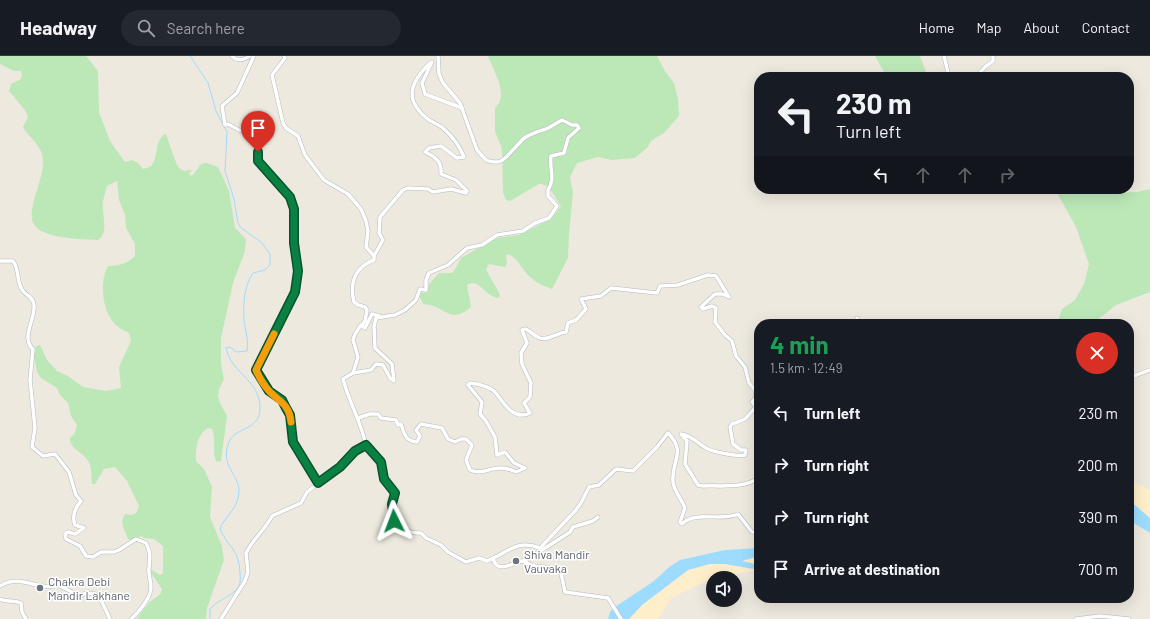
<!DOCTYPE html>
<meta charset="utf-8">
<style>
:root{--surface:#171b24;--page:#242831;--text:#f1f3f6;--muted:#9ea1a6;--line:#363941}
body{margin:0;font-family:Barlow,sans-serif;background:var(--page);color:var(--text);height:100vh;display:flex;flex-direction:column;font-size:15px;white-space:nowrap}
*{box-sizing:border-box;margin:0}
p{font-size:13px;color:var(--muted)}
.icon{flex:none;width:22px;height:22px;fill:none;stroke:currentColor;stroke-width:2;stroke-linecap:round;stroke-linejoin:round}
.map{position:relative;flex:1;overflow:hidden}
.details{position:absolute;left:754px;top:263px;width:380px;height:284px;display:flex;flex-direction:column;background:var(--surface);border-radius:16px;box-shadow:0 4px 16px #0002}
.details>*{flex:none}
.top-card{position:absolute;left:754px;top:16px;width:380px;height:122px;border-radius:16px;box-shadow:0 4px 16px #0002;background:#171b24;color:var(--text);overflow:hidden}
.buttons{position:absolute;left:706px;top:515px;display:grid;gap:8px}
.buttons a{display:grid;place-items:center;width:36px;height:36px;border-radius:50%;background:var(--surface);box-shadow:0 4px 16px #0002;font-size:20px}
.pin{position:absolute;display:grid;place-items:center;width:34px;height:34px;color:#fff;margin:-41px -17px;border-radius:50% 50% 50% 0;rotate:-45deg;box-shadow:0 0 4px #0007}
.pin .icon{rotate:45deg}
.me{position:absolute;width:44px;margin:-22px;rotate:357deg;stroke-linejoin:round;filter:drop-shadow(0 0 3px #0008)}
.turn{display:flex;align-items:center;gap:14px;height:84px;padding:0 16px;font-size:18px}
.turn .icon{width:52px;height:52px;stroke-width:2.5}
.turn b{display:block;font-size:28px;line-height:34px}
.lanes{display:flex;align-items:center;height:38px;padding:0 16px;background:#0003;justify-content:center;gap:20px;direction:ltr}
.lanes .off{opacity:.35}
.round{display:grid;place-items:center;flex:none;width:42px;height:42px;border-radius:21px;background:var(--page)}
.headline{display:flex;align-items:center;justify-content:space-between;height:68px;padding:0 16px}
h1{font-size:24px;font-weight:700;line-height:30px;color:#1e9e55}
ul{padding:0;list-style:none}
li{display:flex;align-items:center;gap:12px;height:52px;padding:0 16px}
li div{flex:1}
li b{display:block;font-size:15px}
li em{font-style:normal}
header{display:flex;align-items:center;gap:24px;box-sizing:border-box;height:56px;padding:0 20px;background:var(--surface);border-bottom:1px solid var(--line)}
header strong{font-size:19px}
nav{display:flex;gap:22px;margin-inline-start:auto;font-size:14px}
.search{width:280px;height:36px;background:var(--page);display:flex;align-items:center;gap:10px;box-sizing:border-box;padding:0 14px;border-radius:22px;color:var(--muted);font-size:15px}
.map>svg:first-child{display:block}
.green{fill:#bce8b8}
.sand{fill:#feeec9}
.water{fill:#9ddcff}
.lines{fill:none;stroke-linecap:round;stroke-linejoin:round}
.stream{stroke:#9ddcff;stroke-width:1}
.minor-casing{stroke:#b5b9be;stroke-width:4.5}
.minor{stroke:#fff;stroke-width:3.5}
.route-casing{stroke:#07532c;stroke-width:10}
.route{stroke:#0b8043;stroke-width:7}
.slow{stroke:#f59e0b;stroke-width:7}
.worship-dot{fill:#6b7280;stroke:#fff;stroke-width:1.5}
.labels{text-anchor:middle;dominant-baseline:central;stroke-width:3;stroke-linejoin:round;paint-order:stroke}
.worship-label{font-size:12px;fill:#5b616d;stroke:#fff;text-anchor:start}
</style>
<header>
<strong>Headway</strong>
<div class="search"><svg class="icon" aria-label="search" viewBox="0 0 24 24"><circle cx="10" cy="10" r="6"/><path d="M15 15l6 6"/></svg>Search here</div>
<nav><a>Home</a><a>Map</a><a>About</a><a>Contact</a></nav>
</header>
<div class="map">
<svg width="1150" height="563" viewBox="0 0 1150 563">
<rect width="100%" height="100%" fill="#ede9df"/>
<!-- green -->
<g class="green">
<path d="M0,0H86L98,15L99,56L110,85L125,106L132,104L138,107L143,113L150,111C160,102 153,83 166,78L175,104L178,111L184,115L192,114L189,117L191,120L194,118L200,109L204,107H207L218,111L229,135L235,172L246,183L245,195L233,227L221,282V308L224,323L219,333L218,340L220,347L227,360L221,405L217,406C211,398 217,384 212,373L208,372C196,379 196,393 196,405L204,413L212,431L210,461L222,490L224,504L207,552L206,563H137C140,558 145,551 149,547C154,541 161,541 162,533L151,517L150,513L160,519L163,517V490L154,483L144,482L141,480L131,484L128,483C125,474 119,467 125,458L132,459L136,457L139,450L127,425L115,411L104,413L95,428H92C91,422 92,414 90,409C87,397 69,394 70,382L75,377L77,369L71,360L68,347L60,339L57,332L41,322L37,316L34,301L36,290L40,289L47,304L57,315L68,320L83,331L106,335L121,332L119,311L131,285L129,277C125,275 119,272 116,269C102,257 99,225 108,210C118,210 127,208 135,200V188L126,172L125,159L119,144L117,125L107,130C106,135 104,140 103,145C101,157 110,177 98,184C82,183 40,183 33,167C29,156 35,141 38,131C41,120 45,109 42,98C38,86 28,81 23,71L28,61L25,54L9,35L11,28L21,23L22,19L21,15H14L0,8Z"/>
<path d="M488,0H657L665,15L674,27L678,43L679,60L664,77L651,85L647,92L635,102L612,104L598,101L577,107L570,121L573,136L569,178L568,202L552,233C544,230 536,227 530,221C521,213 519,203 508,198L506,200L507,207L505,211L489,208L486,213C490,223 497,230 500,240L498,242C484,240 479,221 467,229L471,251C449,270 446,249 423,248L420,241L421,237L428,236L429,228L439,217H451L454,215L461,202L496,182L519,179L552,162L561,150C555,142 550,127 539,128L510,145L506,144L503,137L502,93L495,75V52C510,38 493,15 488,0Z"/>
<polygon points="875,0 920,0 928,21 887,21"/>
<polygon points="1055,133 1096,133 1110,137 1137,136 1150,133 1150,236 1116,249 1092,268 1057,268 1062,253 1075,244 1084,228 1089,208 1076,171"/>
</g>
<!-- sand -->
<g class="sand">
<polygon points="1129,423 1150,434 1150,462 1129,444"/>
<polygon points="759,500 759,509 742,505"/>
<polygon points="710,508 725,508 759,514 713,522 671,542 658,563 629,563 642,549 688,514"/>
</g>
<!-- water -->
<g class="water">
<polygon points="1129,444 1150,462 1150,477 1129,464"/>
<polygon points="759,492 759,500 742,505 759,509 759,514 725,508 710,508 688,514 642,549 629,563 608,563 610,556 615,551 654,525 668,512 680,504 725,494"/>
</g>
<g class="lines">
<!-- stream -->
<path class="stream" d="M190,0L208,27L216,55L227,76L225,115L234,143L238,167L240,171L261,186L270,198V209L265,214L253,217C244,230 243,249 244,264C245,274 249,284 247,295L236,296L230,291L226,292C230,314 254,322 259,343C266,375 237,370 230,384C218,410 240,418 239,436C238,454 225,459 220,473C229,493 239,492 240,518C241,524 240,531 235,535C227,542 217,545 210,553V563"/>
<!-- minor casing -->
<g class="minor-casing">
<g id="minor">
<path d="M232,0C238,6 243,4 250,0"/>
<polyline points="254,0 237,37 222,50 225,69 228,68 239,74 248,75 258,89 258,105 290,141 294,153 294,187 298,215 295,236 256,314 269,335 281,344 286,352 290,359 293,386 318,427"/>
<path d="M284,0L285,2L272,19L283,67L286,72L298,80L305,99L324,124L348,138L361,153L366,165L368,175L366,191L374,200V204C355,211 349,227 354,246L358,249L365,251L367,254L365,265L362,269"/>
<polyline points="944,0 949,21"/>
<polyline points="976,21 985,11 993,5 993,0"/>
<path d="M374,200L383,184L379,177L380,161L403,134L408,132L428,133L433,136L451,133L466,137L467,135L456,124L441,118C442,106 436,101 425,96L429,92L441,90L457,102L464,101C460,91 452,80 444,73C440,69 434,67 429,64C404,45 409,28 429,8L432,6L422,27L425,38L462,52"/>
<path d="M0,205H13C20,214 16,227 23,235C28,241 35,242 34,252C34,265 21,283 33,293L30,324L35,372L32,391L43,400L55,398L69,416L76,439L81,445C75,452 72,461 75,469L84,472L75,478L68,476L65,478L66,483L80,490L86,500L93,501L101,496H114L119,494L136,483L146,487C151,496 150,503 149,512C148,519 151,525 151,531C151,542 139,556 131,563"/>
<polyline points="857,262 860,268"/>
<polyline points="353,317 358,301 353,284 355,278 361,269 365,272 372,258 379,260"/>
<polyline points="1129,322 1150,314"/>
<path d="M358,362L370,358H378L381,362L396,364L398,369L401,368C404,377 405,385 417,386L420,380L416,374L421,368L442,372L448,383L455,386L461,383H466L472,389L466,404L470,414C486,421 494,405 516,416L525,412L514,407L505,396L497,399L495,381L486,365L480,358L482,346L468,329L470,327C478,328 490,330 496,337C504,348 514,365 530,357L524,347L530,341L531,327L522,308L521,297L527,287L522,274L526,273C531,276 535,280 540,282C547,285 557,277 566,276L568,267L576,264L586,253L581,243L601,240L611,232L657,237L660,230L678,229L708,219L716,220L729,241L722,238H715L701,251L703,253L712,250L716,252L715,266L725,279L732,285L736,300L745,311L749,327L755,334L756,341L752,346L756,351L745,363L732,368L730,371L733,388L741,394H746L745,399C739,401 712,396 706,392C697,387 693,380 681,378L687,385L685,408L698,429L703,430C723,429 742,433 759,422"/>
<path d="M366,389L381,406L384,423L395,437L392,448L394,465C403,473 408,478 421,477L426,482L441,489L448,496L466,506L479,502L487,505C508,497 515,483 540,492L575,455L581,447L589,431L599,429L616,413L633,415L657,391L668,377C687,396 671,405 673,426C674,435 682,444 685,452L680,466L682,468C696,454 722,466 738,458L752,476L759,477"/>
<path d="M493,502C497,520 515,505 522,505C527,505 527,508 531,509C534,511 540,510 543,511C550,511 556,514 561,517L565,536L608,542L621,563"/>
<polyline points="523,505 536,498 570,476 573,471 593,465 598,461"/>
<path d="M0,530C21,517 39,536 58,529L80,540L86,537L95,538L102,546L110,563"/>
<path d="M0,543C7,547 12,543 21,547L22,556L26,563"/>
<path d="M221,563L245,525L248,516L246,497C253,483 265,474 272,460L301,447L307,436L340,411L355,395L366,389C361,366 349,346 343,323L353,317L371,314L376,308L383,309L390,322L394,325L392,308L375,292L374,270L376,262L395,259L405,254L416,244L420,233L426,234V224L429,217L448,209L467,192L482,189L497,179L523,175L535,167L549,162L557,150L548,140V134C556,121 549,114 551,100L564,97L568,82L579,72L577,69H572L562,64C556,67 550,72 543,74C536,76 530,78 523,83C517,89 508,101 501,105C496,107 491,106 486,104L477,94L460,47L443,27L439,18L438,0"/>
<polyline points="1076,563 1100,560 1129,563"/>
</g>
</g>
<!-- minor -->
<use href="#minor" class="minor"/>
</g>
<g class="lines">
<!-- route casing -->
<g class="route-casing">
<polyline id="route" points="258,96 258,105 290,141 294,153 294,187 298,215 295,236 256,314 269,335 282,344 286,352 290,359 293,386 318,427 340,411 355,395 366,389 381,406 384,423 395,437 392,448 394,465"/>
</g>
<!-- route -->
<use href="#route" class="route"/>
<!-- slow -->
<path class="slow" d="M274,278L256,314C259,321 264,330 270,336C280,346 289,348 291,366"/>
</g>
<!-- markers -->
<g class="worship-dot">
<circle cx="516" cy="505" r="4"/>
<circle cx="40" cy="532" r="4"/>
</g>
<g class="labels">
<!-- worship labels -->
<g class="worship-label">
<text x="524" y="498">Shiva Mandir<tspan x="524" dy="14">Vauvaka</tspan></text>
<text x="48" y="525">Chakra Debi<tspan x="48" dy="14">Mandir Lakhane</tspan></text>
</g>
</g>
</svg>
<div class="buttons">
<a><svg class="icon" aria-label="sound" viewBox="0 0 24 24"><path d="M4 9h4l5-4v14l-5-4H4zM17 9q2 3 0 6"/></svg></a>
</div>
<div class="pin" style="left:258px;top:96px;background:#d93025"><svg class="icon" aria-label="arrive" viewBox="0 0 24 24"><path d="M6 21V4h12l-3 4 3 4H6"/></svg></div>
<svg class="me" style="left:394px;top:465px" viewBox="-20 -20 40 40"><path d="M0-17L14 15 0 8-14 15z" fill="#0b8043" stroke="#fff" stroke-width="4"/></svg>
<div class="top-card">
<div class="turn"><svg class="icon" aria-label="left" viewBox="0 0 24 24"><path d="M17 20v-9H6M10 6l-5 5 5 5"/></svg><div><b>230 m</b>Turn left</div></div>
<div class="lanes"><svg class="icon" aria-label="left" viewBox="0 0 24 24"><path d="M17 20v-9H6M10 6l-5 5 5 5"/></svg><svg class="icon off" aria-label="ahead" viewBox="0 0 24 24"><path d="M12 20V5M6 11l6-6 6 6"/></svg><svg class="icon off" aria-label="ahead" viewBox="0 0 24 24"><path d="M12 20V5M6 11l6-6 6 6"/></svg><svg class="icon off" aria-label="right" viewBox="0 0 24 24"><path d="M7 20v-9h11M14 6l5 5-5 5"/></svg></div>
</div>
<section class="details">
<div class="headline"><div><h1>4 min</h1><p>1.5 km · 12:49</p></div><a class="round" style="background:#d93025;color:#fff"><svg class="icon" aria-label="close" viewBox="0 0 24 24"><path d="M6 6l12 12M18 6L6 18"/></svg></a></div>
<ul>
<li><svg class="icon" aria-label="left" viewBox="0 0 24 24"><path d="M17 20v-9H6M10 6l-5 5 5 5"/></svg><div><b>Turn left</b></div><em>230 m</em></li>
<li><svg class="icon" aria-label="right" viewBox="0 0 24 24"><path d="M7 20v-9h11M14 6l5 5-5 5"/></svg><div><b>Turn right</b></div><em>200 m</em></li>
<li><svg class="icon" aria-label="right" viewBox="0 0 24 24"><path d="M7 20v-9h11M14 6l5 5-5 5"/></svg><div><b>Turn right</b></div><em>390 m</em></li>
<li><svg class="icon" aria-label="arrive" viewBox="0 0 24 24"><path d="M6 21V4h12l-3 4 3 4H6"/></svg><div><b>Arrive at destination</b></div><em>700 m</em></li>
</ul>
</section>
</div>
